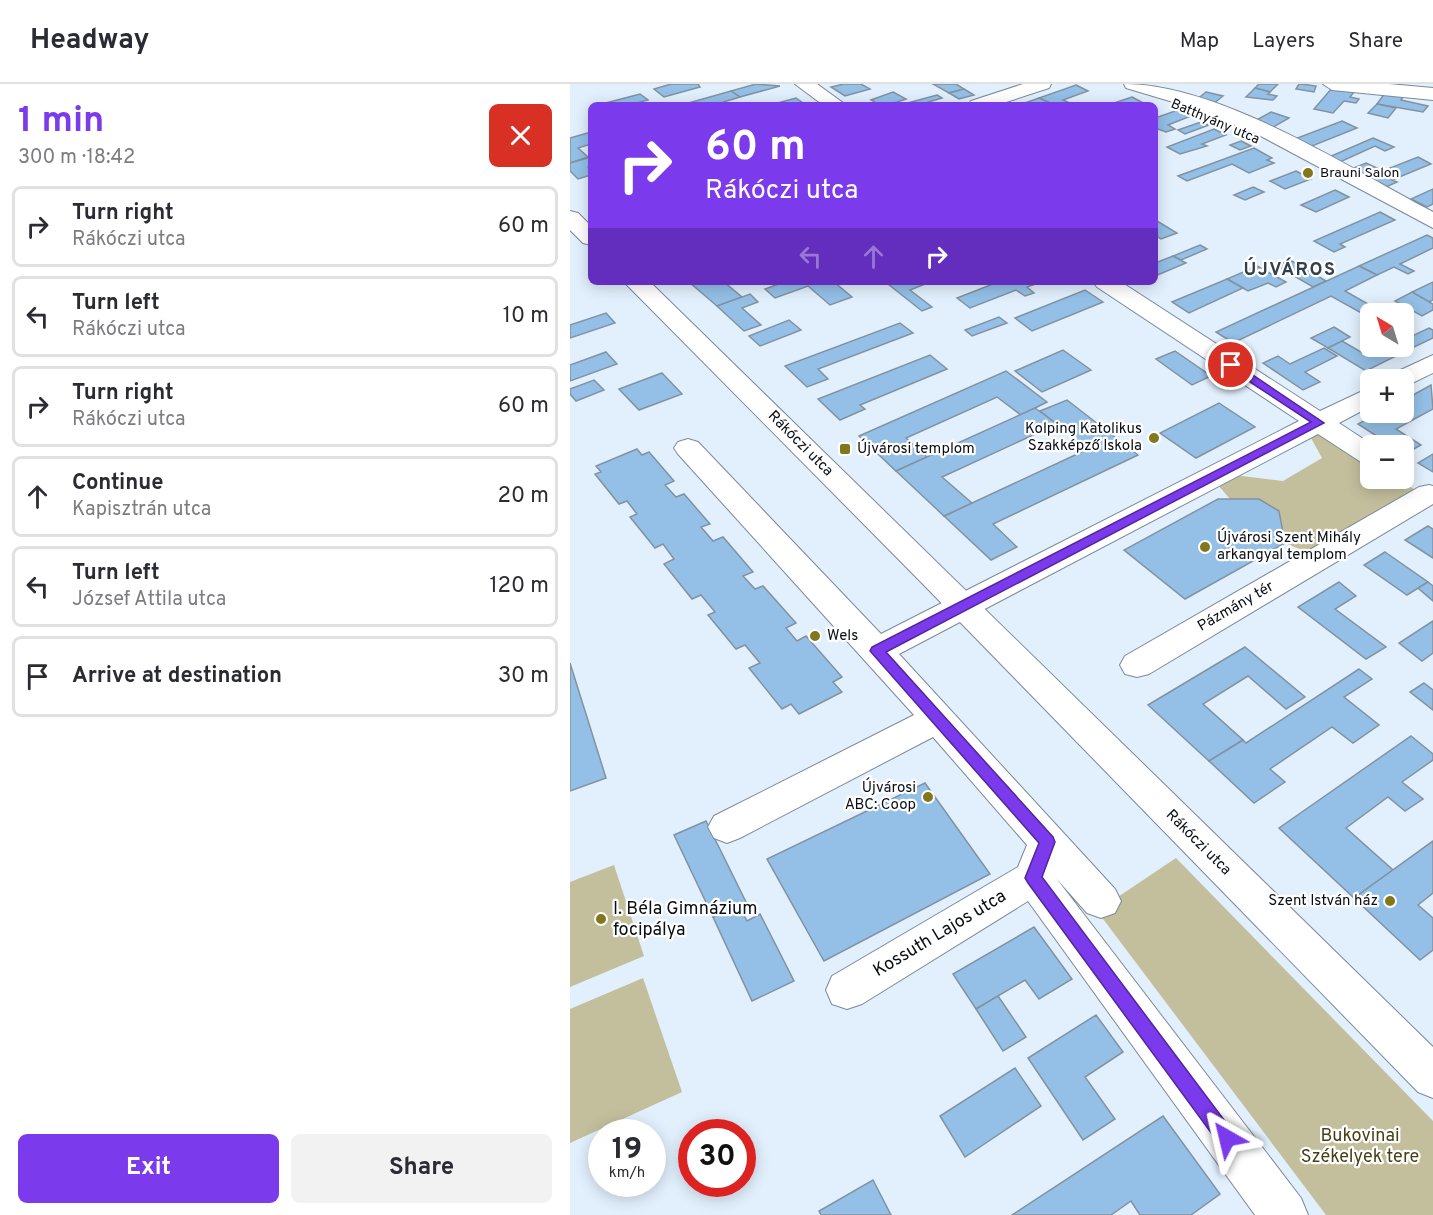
<!DOCTYPE html>
<meta charset="utf-8">
<style>
:root{--surface:#fff;--page:#f2f2f3;--text:#2b2b33;--muted:#7c7c81;--line:#e1e1e2;--accent:#7c3aed}
body{margin:0;font-family:Overpass,sans-serif;background:var(--page);color:var(--text);height:100vh;display:flex;flex-direction:column;font-size:22px;white-space:nowrap}
*{box-sizing:border-box;margin:0}
p{font-size:20px;color:var(--muted)}
.icon{flex:none;width:33px;height:33px;fill:none;stroke:currentColor;stroke-width:2;stroke-linecap:round;stroke-linejoin:round}
.map{position:relative;flex:1;overflow:hidden}
.details{display:flex;flex-direction:column;background:var(--surface);width:570px}
.details>*{flex:none}
.hud{position:absolute;left:18px;top:18px;width:570px;height:183px;border-radius:9px;box-shadow:0 3px 15px #0003;background:#7c3aed;color:#fff;overflow:hidden}
.needle{width:39px;rotate:322deg}
.tools{position:absolute;left:790px;top:219px;display:grid;gap:12px}
.tools a{display:grid;place-items:center;width:54px;height:54px;border-radius:9px;background:var(--surface);box-shadow:0 3px 15px #0003;font-size:30px}
.speed{position:absolute;left:18px;top:1035px;display:flex;gap:12px;font-size:30px;font-weight:700;text-align:center}
.speed>*{display:grid;place-content:center;width:78px;height:78px;border-radius:50%;background:var(--surface);box-shadow:0 3px 15px #0003;line-height:1}
.speed small{font-size:15px;font-weight:400}
.speed .limit{border:9px solid #d22;background:#fff;color:#111}
.pin{position:absolute;display:grid;place-items:center;width:51px;height:51px;color:#fff;margin:-26px;border:3px solid #fff;border-radius:50%;box-shadow:0 2px 6px #0007}
.me{position:absolute;width:66px;margin:-33px;rotate:323deg;stroke-linejoin:round;filter:drop-shadow(0 0 4px #0008)}
.turn{display:flex;align-items:center;gap:21px;height:126px;padding:0 18px;font-size:27px}
.turn .icon{width:78px;height:78px;stroke-width:2.5}
.turn b{display:block;font-size:42px;line-height:51px}
.lanes{display:flex;align-items:center;height:57px;padding:0 18px;background:#0003;justify-content:center;gap:30px;direction:ltr}
.lanes .off{opacity:.35}
.round{display:grid;place-items:center;flex:none;width:63px;height:63px;border-radius:9px;background:var(--page)}
.headline{display:flex;align-items:center;justify-content:space-between;height:102px;padding:0 18px}
h1{font-size:36px;font-weight:700;line-height:45px;color:var(--accent)}
.primary-button{display:flex;gap:12px;margin-top:auto;padding:12px 18px}
.primary-button a{flex:1;height:69px;border-radius:9px;background:var(--accent);color:#fff;font-size:24px;font-weight:700;line-height:69px;text-align:center}
.primary-button a+a{background:var(--page);color:var(--text)}
ul{padding:0;list-style:none}
li{display:flex;align-items:center;gap:18px;height:81px;margin:0 12px 9px;padding:0 6px;border:3px solid var(--line);border-radius:9px}
li div{flex:1}
li b{display:block;font-size:22px}
li em{font-style:normal}
header{display:flex;align-items:center;gap:36px;box-sizing:border-box;height:84px;padding:0 30px;background:var(--surface);border-bottom:2px solid var(--line)}
header strong{font-size:28px}
nav{display:flex;gap:33px;margin-inline-start:auto;font-size:21px}
main{display:flex;flex:1;min-height:0}
.map>svg:first-child{display:block}
.green{fill:#c3bf9d}
.building{fill:#94c0e7;stroke:#8292a1;stroke-width:1.5}
.lines{fill:none;stroke-linecap:round;stroke-linejoin:round}
.street-casing{stroke:#7a8a99;stroke-width:2}
.secondary-casing{stroke:#7a8a99;stroke-width:2}
.street{fill:#fff;fill-rule:evenodd}
.secondary{fill:#fff;fill-rule:evenodd}
.route{fill:#7c3aed;stroke:#51269a;stroke-width:1.5}
.poi-dot{fill:#83771b;stroke:#fff;stroke-width:2}
.labels{text-anchor:middle;dominant-baseline:central;stroke-width:4.5;stroke-linejoin:round;paint-order:stroke}
.far-street-label{font-size:14px;fill:#090f15;stroke:#fff}
.far-poi-label{font-size:14px;fill:#090f15;stroke:#fff;text-anchor:start}
.poi-label{font-size:15px;fill:#090f15;stroke:#fff;text-anchor:end}
.street-label{font-size:15px;fill:#090f15;stroke:#fff}
.far-district-label{font-size:18px;font-weight:bold;letter-spacing:1.5px;fill:#32404d;stroke:#fff}
.near-poi-label{font-size:18px;fill:#090f15;stroke:#fff;text-anchor:start}
.near-street-label{font-size:18px;fill:#090f15;stroke:#fff}
.near-park-label{font-size:18px;fill:#463f14;stroke:#fff}
</style>
<header>
<strong>Headway</strong>
<nav><a>Map</a><a>Layers</a><a>Share</a></nav>
</header>
<main>
<section class="details">
<div class="headline"><div><h1>1 min</h1><p>300 m · 18:42</p></div><a class="round" style="background:#d93025;color:#fff"><svg class="icon" aria-label="close" viewBox="0 0 24 24"><path d="M6 6l12 12M18 6L6 18"/></svg></a></div>
<ul>
<li><svg class="icon" aria-label="right" viewBox="0 0 24 24"><path d="M7 20v-9h11M14 6l5 5-5 5"/></svg><div><b>Turn right</b><p>Rákóczi utca</p></div><em>60 m</em></li>
<li><svg class="icon" aria-label="left" viewBox="0 0 24 24"><path d="M17 20v-9H6M10 6l-5 5 5 5"/></svg><div><b>Turn left</b><p>Rákóczi utca</p></div><em>10 m</em></li>
<li><svg class="icon" aria-label="right" viewBox="0 0 24 24"><path d="M7 20v-9h11M14 6l5 5-5 5"/></svg><div><b>Turn right</b><p>Rákóczi utca</p></div><em>60 m</em></li>
<li><svg class="icon" aria-label="ahead" viewBox="0 0 24 24"><path d="M12 20V5M6 11l6-6 6 6"/></svg><div><b>Continue</b><p>Kapisztrán utca</p></div><em>20 m</em></li>
<li><svg class="icon" aria-label="left" viewBox="0 0 24 24"><path d="M17 20v-9H6M10 6l-5 5 5 5"/></svg><div><b>Turn left</b><p>József Attila utca</p></div><em>120 m</em></li>
<li><svg class="icon" aria-label="arrive" viewBox="0 0 24 24"><path d="M6 21V4h12l-3 4 3 4H6"/></svg><div><b>Arrive at destination</b></div><em>30 m</em></li>
</ul>
<div class="primary-button"><a>Exit</a><a>Share</a></div>
</section>
<div class="map">
<svg width="863" height="1131" viewBox="0 0 863 1131">
<rect width="100%" height="100%" fill="#e2f0fd"/>
<!-- green -->
<g class="green">
<polygon points="755,347 801,377 801,394 828,395 850,409 739,469 715,459 709,427 689,415 660,415 647,400 664,391 713,397 752,374 741,354"/>
<polygon points="606,774 863,1037 863,1131 756,1131 527,827"/>
<polygon points="44,781 74,872 0,903 0,798"/>
<polygon points="73,894 112,1008 0,1059 0,925"/>
</g>
<!-- building -->
<g class="building">
<polygon points="101,0 128,0 130,3 94,13 84,5"/>
<polygon points="186,0 210,2 170,13 161,7"/>
<polygon points="274,0 291,0 300,5 275,12 261,3"/>
<polygon points="363,0 386,0 394,5 379,9"/>
<polygon points="689,0 708,0 700,8 685,4"/>
<polygon points="729,0 731,0 746,2 744,8 726,5"/>
<polygon points="506,1 518,7 493,16 504,21 484,21 469,14"/>
<polygon points="685,4 700,8 698,10 707,12 703,16 676,13"/>
<polygon points="762,4 784,8 780,13 789,15 786,19 774,17 763,29 744,25"/>
<polygon points="394,5 404,11 389,15 379,9"/>
<polygon points="161,7 170,13 144,21 115,20"/>
<polygon points="323,8 336,15 318,21 310,21 301,16"/>
<polygon points="636,8 653,12 643,20 626,16"/>
<polygon points="815,9 833,13 831,16 858,22 853,28 807,20"/>
<polygon points="70,10 78,16 59,21 28,21"/>
<polygon points="367,11 372,14 355,19 358,21 334,20"/>
<polygon points="562,13 577,21 538,21"/>
<polygon points="226,14 236,21 200,21"/>
<polygon points="469,14 484,21 449,21"/>
<polygon points="807,20 826,24 818,34 798,29"/>
<polygon points="608,26 621,32 598,41 605,45 596,48 585,44 585,34"/>
<polygon points="701,28 719,34 700,45 681,39"/>
<polygon points="772,37 787,44 737,64 722,56"/>
<polygon points="631,38 639,41 615,50 608,46"/>
<polygon points="644,45 656,51 632,60 637,62 610,70 597,63"/>
<polygon points="21,48 21,60 8,64 18,73 0,79 0,54"/>
<polygon points="803,54 824,63 815,67 805,62 770,78 759,73"/>
<polygon points="671,57 681,62 670,66 660,61"/>
<polygon points="684,64 702,74 697,76 704,79 679,89 662,80 617,97 608,92"/>
<polygon points="21,73 21,82 18,83 21,91 8,95 0,87 0,79"/>
<polygon points="848,73 861,80 822,96 827,98 816,103 797,93"/>
<polygon points="796,79 809,85 794,91 781,85"/>
<polygon points="726,87 741,95 715,105 700,97"/>
<polygon points="683,103 694,108 675,116 664,111"/>
<polygon points="863,105 863,120 857,123 841,115"/>
<polygon points="765,106 779,113 746,128 731,121"/>
<polygon points="810,128 825,136 770,160 775,163 764,168 744,157"/>
<polygon points="587,137 607,149 591,155 585,151 585,138"/>
<polygon points="857,151 863,154 863,164 830,180 844,187 838,190 824,183 807,191 789,182"/>
<polygon points="630,161 637,165 611,176 603,172"/>
<polygon points="603,172 616,179 585,192 585,179"/>
<polygon points="720,176 756,197 743,203 707,182"/>
<polygon points="687,182 716,198 706,203 698,199 678,207 657,195"/>
<polygon points="789,182 807,191 775,207 805,224 793,230 761,212 663,259 646,248"/>
<polygon points="657,195 673,204 619,229 602,218"/>
<polygon points="119,198 154,198 172,213 147,222"/>
<polygon points="214,198 264,198 282,213 260,221 238,202 205,214 195,205"/>
<polygon points="324,198 360,198 340,206 362,223 352,227 318,200"/>
<polygon points="428,198 471,198 457,203 464,209 455,212 446,206 400,224 387,214"/>
<polygon points="863,198 863,216 859,218 842,208"/>
<polygon points="515,206 533,218 462,247 445,234"/>
<polygon points="842,208 863,220 863,226 852,232 825,217"/>
<polygon points="180,210 188,218 172,224 191,241 174,247 147,222"/>
<polygon points="36,229 45,239 0,254 0,241"/>
<polygon points="429,233 437,239 402,252 395,246"/>
<polygon points="219,236 231,246 190,262 179,252"/>
<polygon points="330,239 343,249 248,285 258,295 237,303 215,282"/>
<polygon points="764,243 780,253 758,264 741,254"/>
<polygon points="859,244 863,246 863,254 836,267 829,262 834,262 834,252 838,254"/>
<polygon points="772,257 796,271 814,262 829,262 836,267 796,287 758,264"/>
<polygon points="754,264 767,272 735,288 750,298 733,306 693,279 708,272 720,280"/>
<polygon points="493,266 521,286 472,308 445,287"/>
<polygon points="605,267 641,292 622,301 586,275"/>
<polygon points="36,268 47,280 0,297 0,281"/>
<polygon points="360,271 377,285 290,321 295,325 270,336 248,315"/>
<polygon points="436,287 477,318 451,331 427,313 336,354 357,373 326,387 289,352"/>
<polygon points="92,289 112,310 69,326 49,305"/>
<polygon points="24,296 34,306 6,317 0,310 0,305"/>
<polygon points="861,301 863,325 826,345 851,361 835,370 834,362 822,362 788,340 810,328 834,328 834,316"/>
<polygon points="497,316 568,371 423,440 447,463 421,476 374,432 518,365 470,327"/>
<polygon points="649,319 685,343 626,374 590,349"/>
<polygon points="465,324 487,340 372,393 402,419 374,432 326,387"/>
<polygon points="67,365 72,371 79,368 104,397 95,401 106,413 114,410 140,440 131,443 143,457 153,453 183,488 173,492 185,505 193,502 226,539 216,544 227,557 236,552 272,593 263,598 272,608 229,630 221,620 212,625 179,584 190,579 175,561 166,565 138,531 145,528 131,511 122,515 94,480 104,475 93,460 85,464 60,433 67,430 57,417 49,420 25,390 31,388 26,382"/>
<polygon points="863,370 863,388 848,379"/>
<polygon points="648,415 689,415 709,427 715,459 615,515 554,466"/>
<polygon points="858,442 863,445 863,474 835,456"/>
<polygon points="815,468 858,498 837,511 794,481"/>
<polygon points="769,498 786,512 765,525 816,563 796,575 728,523"/>
<polygon points="858,498 863,502 863,517 848,504"/>
<polygon points="863,537 863,569 852,577 829,559"/>
<polygon points="675,563 735,613 716,625 678,592 633,620 673,656 639,677 578,621"/>
<polygon points="0,579 36,694 0,707"/>
<polygon points="789,585 802,595 774,613 809,641 783,659 762,643 700,685 715,698 684,719 639,677 673,656 676,659"/>
<polygon points="854,599 863,606 863,626 840,608"/>
<polygon points="841,652 863,670 863,676 832,698 853,715 835,727 818,713 776,744 823,786 784,814 709,744"/>
<polygon points="355,699 420,790 254,877 197,775"/>
<polygon points="136,737 176,818 143,833 104,751"/>
<polygon points="863,757 863,809 848,821 863,834 863,866 850,876 784,814"/>
<polygon points="169,821 177,837 190,830 224,897 182,917 143,833"/>
<polygon points="464,843 502,895 469,915 455,896 406,925 383,890"/>
<polygon points="428,912 456,953 433,967 406,925"/>
<polygon points="526,931 553,968 515,993 545,1035 513,1056 458,974"/>
<polygon points="445,984 471,1022 395,1073 370,1032"/>
<polygon points="593,1032 650,1110 621,1131 570,1131 561,1117 541,1131 442,1131"/>
<polygon points="303,1096 321,1131 251,1131 249,1127"/>
</g>
<g class="lines">
<!-- street casing -->
<g class="street-casing">
<g id="street">
<polygon points="225,0 247,0 276,21 253,21"/>
<polygon points="453,0 481,0 479,4 427,21 398,21 401,17"/>
<path d="M554,0C650,0 777,83 863,128V144L685,49L623,24L556,4Z"/>
<polygon points="753,0 819,0 863,4 863,16 762,6"/>
<polygon points="523,198 551,198 750,327 801,303 801,322 769,339 804,362 801,362 801,381 791,378 748,350 329,570 545,805 551,817 545,829 531,834 517,829 486,794 731,1114 738,1131 685,1131 458,817 292,920 277,925 262,920 256,906 262,892 448,783 457,761 363,653 170,754 157,759 144,754 138,743 144,732 344,631 108,370 104,364 108,358 118,355 128,358 311,550 729,337 527,203"/>
<polygon points="863,271 863,289 834,303 834,296 818,296 822,290"/>
<polygon points="859,401 863,402 863,420 579,590 567,593 555,590 550,581 555,572 849,403"/>
</g>
</g>
<!-- secondary casing -->
<g class="secondary-casing">
<g id="secondary">
<polygon points="0,127 8,129 21,142 21,161 13,159 0,146"/>
<polygon points="54,198 80,198 863,963 863,1014 848,1008 347,494"/>
</g>
</g>
<!-- street -->
<use href="#street" class="street"/>
<!-- secondary -->
<use href="#secondary" class="secondary"/>
</g>
<!-- route -->
<polygon class="route" points="657,279 665,279 754,339 316,568 483,753 485,758 472,793 663,1048 666,1054 663,1061 657,1064 650,1061 458,799 455,794 469,759 300,567 302,563 741,338 657,283"/>
<!-- markers -->
<g class="poi-dot">
<circle cx="738" cy="89" r="6"/>
<circle cx="584" cy="354" r="6"/>
<rect x="269" y="359" width="12" height="12" rx="3"/>
<circle cx="635" cy="463" r="6"/>
<circle cx="245" cy="552" r="6"/>
<circle cx="358" cy="713" r="6"/>
<circle cx="820" cy="817" r="6"/>
<circle cx="31" cy="835" r="6"/>
</g>
<g class="labels">
<!-- far-street labels -->
<g class="far-street-label">
<text transform="translate(645 38) rotate(23)">Batthyány utca</text>
</g>
<!-- far-poi labels -->
<g class="far-poi-label">
<text x="750" y="89">Brauni Salon</text>
</g>
<!-- poi labels -->
<g class="poi-label">
<text x="572" y="345">Kolping Katolikus<tspan x="572" dy="17">Szakképző Iskola</tspan></text>
<text x="287" y="365" text-anchor="start">Újvárosi templom</text>
<text x="647" y="454" text-anchor="start">Újvárosi Szent Mihály<tspan x="647" dy="17">arkangyal templom</tspan></text>
<text x="257" y="552" text-anchor="start">Wels</text>
<text x="346" y="704">Újvárosi<tspan x="346" dy="17">ABC: Coop</tspan></text>
<text x="808" y="817">Szent István ház</text>
</g>
<!-- street labels -->
<g class="street-label">
<text transform="translate(230 360) rotate(45)">Rákóczi utca</text>
<text transform="translate(666 523) rotate(-30)">Pázmány tér</text>
<text transform="translate(628 759) rotate(45)">Rákóczi utca</text>
</g>
<!-- far-district labels -->
<g class="far-district-label">
<text x="720" y="186">ÚJVÁROS</text>
</g>
<!-- near-poi labels -->
<g class="near-poi-label">
<text x="43" y="825">I. Béla Gimnázium<tspan x="43" dy="21">focipálya</tspan></text>
</g>
<!-- near-street labels -->
<g class="near-street-label">
<text transform="translate(370 850) rotate(-31)">Kossuth Lajos utca</text>
</g>
<!-- near-park labels -->
<g class="near-park-label">
<text x="790" y="1052">Bukovinai<tspan x="790" dy="21">Székelyek tere</tspan></text>
</g>
</g>
</svg>
<div class="tools">
<a><svg class="needle" viewBox="-14 -14 28 28"><path d="M0-13l5 13h-10z" fill="#e53935"/><path d="M0 13l5-13h-10z" fill="#7c7c81"/></svg></a>
<a>+</a>
<a>−</a>
</div>
<div class="speed"><div>19<small>km/h</small></div><div class="limit">30</div></div>
<div class="pin" style="left:661px;top:281px;background:#d93025"><svg class="icon" aria-label="arrive" viewBox="0 0 24 24"><path d="M6 21V4h12l-3 4 3 4H6"/></svg></div>
<svg class="me" style="left:657px;top:1054px" viewBox="-20 -20 40 40"><path d="M0-17L14 15 0 8-14 15z" fill="#7c3aed" stroke="#fff" stroke-width="4"/></svg>
<div class="hud">
<div class="turn"><svg class="icon" aria-label="right" viewBox="0 0 24 24"><path d="M7 20v-9h11M14 6l5 5-5 5"/></svg><div><b>60 m</b>Rákóczi utca</div></div>
<div class="lanes"><svg class="icon off" aria-label="left" viewBox="0 0 24 24"><path d="M17 20v-9H6M10 6l-5 5 5 5"/></svg><svg class="icon off" aria-label="ahead" viewBox="0 0 24 24"><path d="M12 20V5M6 11l6-6 6 6"/></svg><svg class="icon" aria-label="right" viewBox="0 0 24 24"><path d="M7 20v-9h11M14 6l5 5-5 5"/></svg></div>
</div>
</div>
</main>
